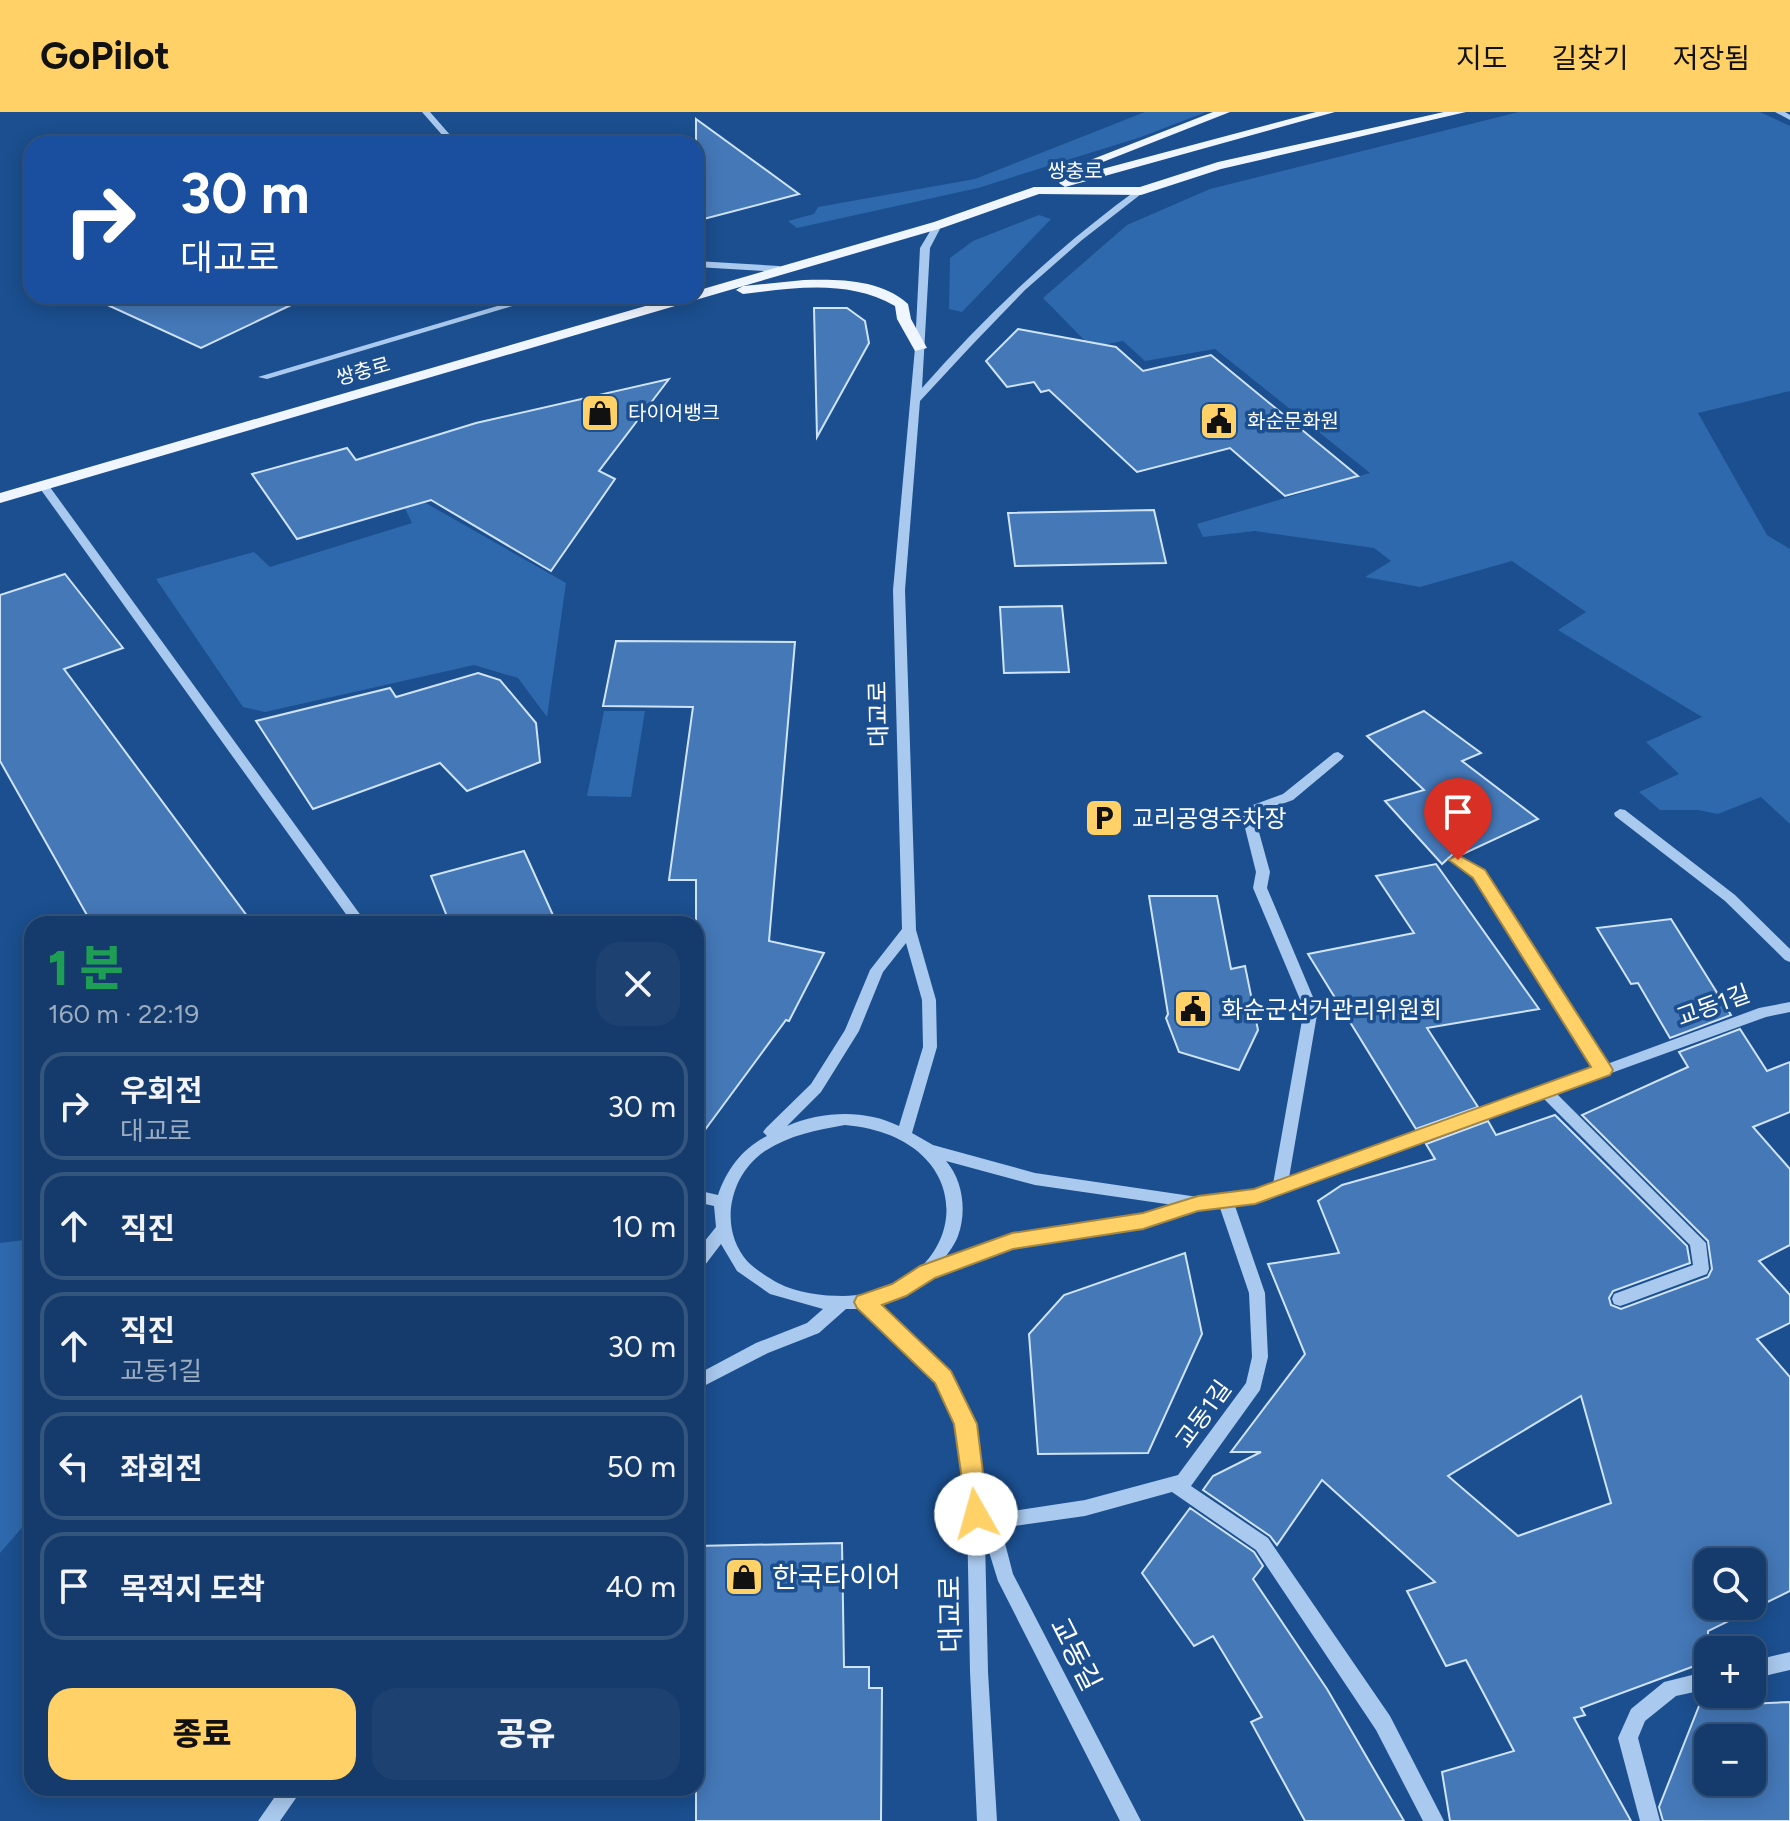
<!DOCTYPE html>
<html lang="ko">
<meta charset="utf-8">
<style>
:root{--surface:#143b6b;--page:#1d4271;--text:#f1f3f6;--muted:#9dadc1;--line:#33557e;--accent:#ffd166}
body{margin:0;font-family:Figtree,"Noto Sans KR",sans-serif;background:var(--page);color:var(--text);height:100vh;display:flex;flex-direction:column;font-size:30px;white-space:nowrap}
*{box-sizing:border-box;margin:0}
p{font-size:26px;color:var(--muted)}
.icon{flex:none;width:44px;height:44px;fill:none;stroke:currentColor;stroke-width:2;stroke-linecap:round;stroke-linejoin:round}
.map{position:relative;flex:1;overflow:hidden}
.panel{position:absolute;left:24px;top:804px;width:680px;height:880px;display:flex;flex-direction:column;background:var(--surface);border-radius:24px;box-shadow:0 4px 20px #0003,0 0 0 2px var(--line)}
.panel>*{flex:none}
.guide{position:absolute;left:24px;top:24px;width:680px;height:168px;border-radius:24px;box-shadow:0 4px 20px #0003,0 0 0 2px var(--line);background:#1a4fa0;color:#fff;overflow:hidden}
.fabs{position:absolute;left:1694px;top:1436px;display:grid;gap:16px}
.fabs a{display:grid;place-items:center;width:72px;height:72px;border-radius:16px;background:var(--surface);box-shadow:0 4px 20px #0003,0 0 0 2px var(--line);font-size:40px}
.pin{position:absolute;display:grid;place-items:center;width:68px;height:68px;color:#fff;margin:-82px -34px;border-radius:50% 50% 50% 0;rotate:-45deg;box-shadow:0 0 8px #0007}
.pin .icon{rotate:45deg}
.me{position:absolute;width:88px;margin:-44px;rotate:353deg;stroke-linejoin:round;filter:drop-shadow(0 0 6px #0008)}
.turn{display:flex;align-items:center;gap:28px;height:168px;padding:0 24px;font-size:36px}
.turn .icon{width:104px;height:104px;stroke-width:2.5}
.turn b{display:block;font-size:56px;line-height:68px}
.round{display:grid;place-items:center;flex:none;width:84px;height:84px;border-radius:24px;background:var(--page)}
.overview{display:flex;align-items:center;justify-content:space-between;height:136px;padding:0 24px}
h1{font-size:48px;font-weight:800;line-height:60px;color:#1e9e55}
.cta{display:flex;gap:16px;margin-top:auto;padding:16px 24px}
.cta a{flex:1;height:92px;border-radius:24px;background:var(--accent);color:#111;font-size:32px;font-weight:800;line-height:92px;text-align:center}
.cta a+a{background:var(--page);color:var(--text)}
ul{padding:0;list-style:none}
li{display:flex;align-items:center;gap:24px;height:108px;margin:0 16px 12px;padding:0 8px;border:4px solid var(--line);border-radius:24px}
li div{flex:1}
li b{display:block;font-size:30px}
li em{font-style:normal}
header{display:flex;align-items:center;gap:48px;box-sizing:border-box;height:112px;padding:0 40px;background:var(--accent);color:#111}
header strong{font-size:38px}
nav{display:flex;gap:44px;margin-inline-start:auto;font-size:28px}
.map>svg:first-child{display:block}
.green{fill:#2e69ad}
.building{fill:#4478b7;stroke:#cfe3fa;stroke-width:2;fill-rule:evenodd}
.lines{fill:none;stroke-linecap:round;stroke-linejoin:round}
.minor{fill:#a9c9ee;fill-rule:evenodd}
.major{fill:#f0f6ff;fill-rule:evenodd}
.route{fill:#ffd166;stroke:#a68842;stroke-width:2}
.labels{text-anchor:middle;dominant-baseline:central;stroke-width:7;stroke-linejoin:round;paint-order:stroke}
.far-street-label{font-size:20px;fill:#fff;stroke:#1b4f8f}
.far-poi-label{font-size:20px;fill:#fff;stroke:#1b4f8f;text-anchor:start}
.street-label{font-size:24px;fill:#fff;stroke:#1b4f8f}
.poi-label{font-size:24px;fill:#fff;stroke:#1b4f8f;text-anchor:start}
.near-poi-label{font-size:28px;fill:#fff;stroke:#1b4f8f;text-anchor:start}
.near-street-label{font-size:28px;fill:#fff;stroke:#1b4f8f}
</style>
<header>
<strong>GoPilot</strong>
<nav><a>지도</a><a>길찾기</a><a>저장됨</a></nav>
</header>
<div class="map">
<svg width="1790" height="1709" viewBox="0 0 1790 1709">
<rect width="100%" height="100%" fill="#1b4f8f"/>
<!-- green -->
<g class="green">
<polygon points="1145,0 1206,0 1141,25 978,76 797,116 788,109 814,102 818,95 975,67"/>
<polygon points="1519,0 1760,0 1790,14 1790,279 1698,301 1767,423 1790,437 1790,712 1761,685 1718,702 1698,698 1660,698 1639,680 1679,662 1646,630 1702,605 1558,518 1586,500 1512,449 1420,475 1365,465 1391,449 1374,436 1255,419 1203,425 1197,412 1370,361 1215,237 1145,249 1123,229 1091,235 1043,186 1127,113 1210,77"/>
<polygon points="1039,103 1051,107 962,200 949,197 950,146 973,129"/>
<polygon points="417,386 566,471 547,605 518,566 474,553 265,600 243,595 156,467 254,440 270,455 412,411 402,390"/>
<polygon points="604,599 645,599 631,685 587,684"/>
<polygon points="32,1127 32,1404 0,1441 0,1131"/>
</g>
<!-- building -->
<g class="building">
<polygon points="696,7 799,82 696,109"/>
<polygon points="88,184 310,184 201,236"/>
<polygon points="814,196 847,196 865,209 869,231 817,325"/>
<polygon points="1018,217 1116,235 1143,259 1211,243 1358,364 1285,384 1230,336 1137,360 1049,278 1041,280 1034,270 1007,275 986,249"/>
<polygon points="669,267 599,359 615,367 551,459 431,388 297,427 252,362 347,336 356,348 476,311"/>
<polygon points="1154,398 1166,451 1015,454 1008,401"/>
<polygon points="65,462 123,536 64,557 253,812 92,812 0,649 0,483"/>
<polygon points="1062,494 1069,560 1004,561 1000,495"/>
<polygon points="616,529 795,530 769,829 824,841 789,909 786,908 696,1030 696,768 669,768 693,595 603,594"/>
<polygon points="478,561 500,568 536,611 540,650 467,679 440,651 313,697 256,609 390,576 396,585"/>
<polygon points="1424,599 1481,641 1462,649 1538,707 1463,742 1453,742 1442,752 1385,689 1424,678 1367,624"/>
<polygon points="524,739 557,812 450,812 431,764"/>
<polygon points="1436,752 1539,897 1427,916 1478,995 1416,1017 1308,842 1414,821 1376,764"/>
<polygon points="1149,784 1217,784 1231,857 1245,854 1258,918 1239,958 1179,940 1166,906 1168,902"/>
<polygon points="1671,807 1731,903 1670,926 1638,871 1631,872 1597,816"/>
<path d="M1740,917L1767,959L1790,950V1000L1753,1015L1790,1057V1133L1759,1149L1790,1183V1211L1757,1227L1790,1265V1479L1708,1519V1549L1581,1596L1585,1603L1574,1606L1631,1709H1450L1442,1660L1514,1639L1466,1548L1446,1554L1407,1479L1435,1470L1322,1368L1277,1433L1270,1424L1203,1378L1213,1364L1261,1340H1231L1305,1242L1268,1152L1339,1141L1318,1089L1342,1073L1435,1047L1426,1032L1488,1009L1496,1023L1555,1003L1687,1134L1690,1151L1613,1179L1609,1186L1611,1193L1621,1197L1708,1165L1712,1157L1708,1129L1582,1003L1688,955L1679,940ZM1581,1284L1611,1391L1518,1424L1448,1364ZM1708,1450H1752V1494H1708Z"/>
<polygon points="1185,1141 1202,1222 1148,1341 1038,1342 1029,1222 1064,1183"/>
<polygon points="1190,1396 1254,1440 1263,1454 1253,1467 1327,1577 1404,1709 1305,1709 1251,1610 1262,1605 1213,1524 1194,1534 1142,1461"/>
<polygon points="842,1431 844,1555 869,1555 869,1576 882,1576 881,1709 696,1709 696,1434"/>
<path d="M1790,1590V1709H1663L1659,1695L1699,1594ZM1708,1626H1752V1670H1708Z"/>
</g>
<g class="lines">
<!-- minor -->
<g class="minor">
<polygon points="422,0 430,0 458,32 450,32"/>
<polygon points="1775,0 1785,0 1790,3 1790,8"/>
<path d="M1138,77L1145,79L1082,128L1025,178L972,233L920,289L905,478L916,818L936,888L937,935L912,1021L933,1033L1035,1061L1198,1085L1226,1084L1254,1079L1273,1072L1304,897L1253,776L1256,760L1241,700L1242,697L1283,682L1334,641L1338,640L1344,644L1342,647L1293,688L1254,702L1270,760L1267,776L1318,897L1289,1066L1594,956L1474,765L1453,751L1451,748L1453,745H1463L1484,759L1607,952L1759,896L1790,890V900L1766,905L1556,981L1706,1131L1709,1157L1707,1162L1626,1192L1620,1194L1614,1192L1612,1187L1614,1182L1693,1153L1690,1133L1543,986L1261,1089L1235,1094L1265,1181L1268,1245L1260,1278L1191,1374L1268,1426L1390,1604L1444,1709H1423L1376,1618L1256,1438L1172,1380L1085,1404L1001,1416L1013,1462L1141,1709H1120L998,1469L985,1427L988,1560L997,1709H977L970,1560L967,1402L956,1312L937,1270L861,1197H846L819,1221L768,1241L696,1278V1263L756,1231L807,1211L823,1197L770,1182L737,1159L721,1132L702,1157L696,1158V1140L716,1115L714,1094L696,1090V1078L718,1083C727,1057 742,1037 767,1024L763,1020L766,1016L811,972L845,918L870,858L902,817L893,478L915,236L920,136L935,111H941L942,113L930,136L922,276C987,202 1058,135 1138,77ZM906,831L922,888L923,935L899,1014C865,997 822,999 787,1014L821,980L859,919L883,860ZM845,1013C989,1026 972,1180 843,1184C823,1184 797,1181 778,1171C769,1166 756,1158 748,1150C718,1117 729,1063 765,1039C790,1023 816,1018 845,1013ZM946,1049L1035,1073L1173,1093L1143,1103L1012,1123L944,1147C949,1140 955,1132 958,1124C967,1100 963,1068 946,1049ZM1220,1096L1249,1181L1252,1245L1246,1271L1178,1363L1085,1388L992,1402L984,1399L974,1312L949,1260L878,1192L910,1181L927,1166L1013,1135L1143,1115L1200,1097Z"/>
<polygon points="696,149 779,154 784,157 779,160 696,155"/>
<polygon points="531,184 546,184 267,267 258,265"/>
<polygon points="638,184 649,184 663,194 655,196"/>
<polygon points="43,370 47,371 367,812 353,812 39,375 39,371"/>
<polygon points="1620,697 1625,698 1735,783 1790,837 1790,850 1785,848 1725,789 1615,704 1614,701"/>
<polygon points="1790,1540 1790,1558 1752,1567 1752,1549"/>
<polygon points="1708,1559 1708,1577 1676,1584 1645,1609 1638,1626 1660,1709 1640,1709 1618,1626 1631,1597 1664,1570"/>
<polygon points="281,1676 303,1676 280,1709 258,1709"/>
</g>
<!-- major -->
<g class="major">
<polygon points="1213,0 1230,0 1080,59 1070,56"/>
<polygon points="1316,0 1335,0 1065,75 1140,75 1218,50 1444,0 1466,0 1221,57 1141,83 1039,82 942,116 0,391 0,381 680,184 696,184 696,179 934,110 1034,75 1065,75 1059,71 1061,68"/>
<path d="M804,168C838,167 881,167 908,192L911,207L927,236L915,239L897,207L895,194C847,167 795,176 743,182L736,178L743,174Z"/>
</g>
</g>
<!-- route -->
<polygon class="route" points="1458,743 1485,758 1610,953 1613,958 1610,963 1255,1092 1198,1099 1143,1117 1013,1137 935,1166 906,1184 882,1193 951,1259 977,1312 988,1402 984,1409 976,1412 968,1409 954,1312 935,1271 857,1196 854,1190 857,1184 892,1172 920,1154 1012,1121 1143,1101 1198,1084 1254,1077 1591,955 1473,766 1449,748"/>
<!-- icons -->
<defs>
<g id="shop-square" transform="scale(2)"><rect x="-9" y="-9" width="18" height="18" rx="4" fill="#ffd166" stroke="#1b4f8f"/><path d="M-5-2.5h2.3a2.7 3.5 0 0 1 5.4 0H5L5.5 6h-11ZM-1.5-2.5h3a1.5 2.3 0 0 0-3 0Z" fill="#111"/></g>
<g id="civic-square" transform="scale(2)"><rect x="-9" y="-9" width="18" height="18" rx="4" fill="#ffd166" stroke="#1b4f8f"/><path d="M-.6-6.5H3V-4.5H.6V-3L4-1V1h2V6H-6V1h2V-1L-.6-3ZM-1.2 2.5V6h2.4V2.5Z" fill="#111"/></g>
<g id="parking-square" transform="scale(2)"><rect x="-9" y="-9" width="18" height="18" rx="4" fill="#ffd166" stroke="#1b4f8f"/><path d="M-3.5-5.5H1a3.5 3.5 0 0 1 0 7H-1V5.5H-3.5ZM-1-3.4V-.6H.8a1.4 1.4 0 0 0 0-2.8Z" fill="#111"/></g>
</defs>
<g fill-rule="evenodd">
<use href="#shop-square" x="600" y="301"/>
<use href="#civic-square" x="1219" y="309"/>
<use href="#parking-square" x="1104" y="706"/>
<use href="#civic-square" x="1193" y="897"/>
<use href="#shop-square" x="744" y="1465"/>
</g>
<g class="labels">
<!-- far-street labels -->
<g class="far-street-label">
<text x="1075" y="59">쌍충로</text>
<text transform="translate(363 259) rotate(-16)">쌍충로</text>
</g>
<!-- far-poi labels -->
<g class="far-poi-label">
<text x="628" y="301">타이어뱅크</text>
<text x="1247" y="309">화순문화원</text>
</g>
<!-- street labels -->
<g class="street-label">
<text transform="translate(878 602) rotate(-91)">대교로</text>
<text transform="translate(1713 893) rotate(-20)">교동1길</text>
<text transform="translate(1203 1302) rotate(-54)">교동1길</text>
</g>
<!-- poi labels -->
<g class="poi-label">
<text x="1132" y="706">교리공영주차장</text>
<text x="1221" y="897">화순군선거관리위원회</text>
</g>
<!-- near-poi labels -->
<g class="near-poi-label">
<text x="772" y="1465">한국타이어</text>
</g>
<!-- near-street labels -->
<g class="near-street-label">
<text transform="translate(950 1502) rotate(-91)">대교로</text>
<text transform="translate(1076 1542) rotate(63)">교동길</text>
</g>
</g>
</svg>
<div class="fabs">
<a><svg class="icon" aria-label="search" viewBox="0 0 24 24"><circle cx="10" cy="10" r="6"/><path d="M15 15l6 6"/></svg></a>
<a>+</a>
<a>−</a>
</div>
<div class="pin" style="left:1458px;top:748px;background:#d93025"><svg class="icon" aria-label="arrive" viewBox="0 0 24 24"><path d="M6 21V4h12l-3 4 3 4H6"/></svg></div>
<svg class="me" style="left:976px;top:1402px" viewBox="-20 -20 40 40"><circle r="19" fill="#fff"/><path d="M0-13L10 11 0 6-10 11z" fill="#ffd166"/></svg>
<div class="guide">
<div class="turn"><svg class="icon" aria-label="right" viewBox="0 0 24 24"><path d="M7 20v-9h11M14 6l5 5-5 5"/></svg><div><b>30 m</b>대교로</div></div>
</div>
<section class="panel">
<div class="overview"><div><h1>1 분</h1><p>160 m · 22:19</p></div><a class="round"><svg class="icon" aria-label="close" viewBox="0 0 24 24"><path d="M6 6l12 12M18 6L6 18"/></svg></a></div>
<ul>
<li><svg class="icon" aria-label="right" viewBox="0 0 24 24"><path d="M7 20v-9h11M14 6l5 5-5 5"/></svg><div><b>우회전</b><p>대교로</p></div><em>30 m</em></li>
<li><svg class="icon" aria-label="ahead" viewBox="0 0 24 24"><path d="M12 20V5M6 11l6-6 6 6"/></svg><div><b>직진</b></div><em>10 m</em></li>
<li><svg class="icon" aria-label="ahead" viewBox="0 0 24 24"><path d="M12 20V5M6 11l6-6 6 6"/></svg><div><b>직진</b><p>교동1길</p></div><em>30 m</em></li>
<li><svg class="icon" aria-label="left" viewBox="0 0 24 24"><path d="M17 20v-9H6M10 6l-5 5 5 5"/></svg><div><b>좌회전</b></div><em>50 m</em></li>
<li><svg class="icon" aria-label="arrive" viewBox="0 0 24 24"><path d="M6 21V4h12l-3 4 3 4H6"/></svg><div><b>목적지 도착</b></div><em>40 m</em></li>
</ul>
<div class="cta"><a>종료</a><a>공유</a></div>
</section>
</div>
